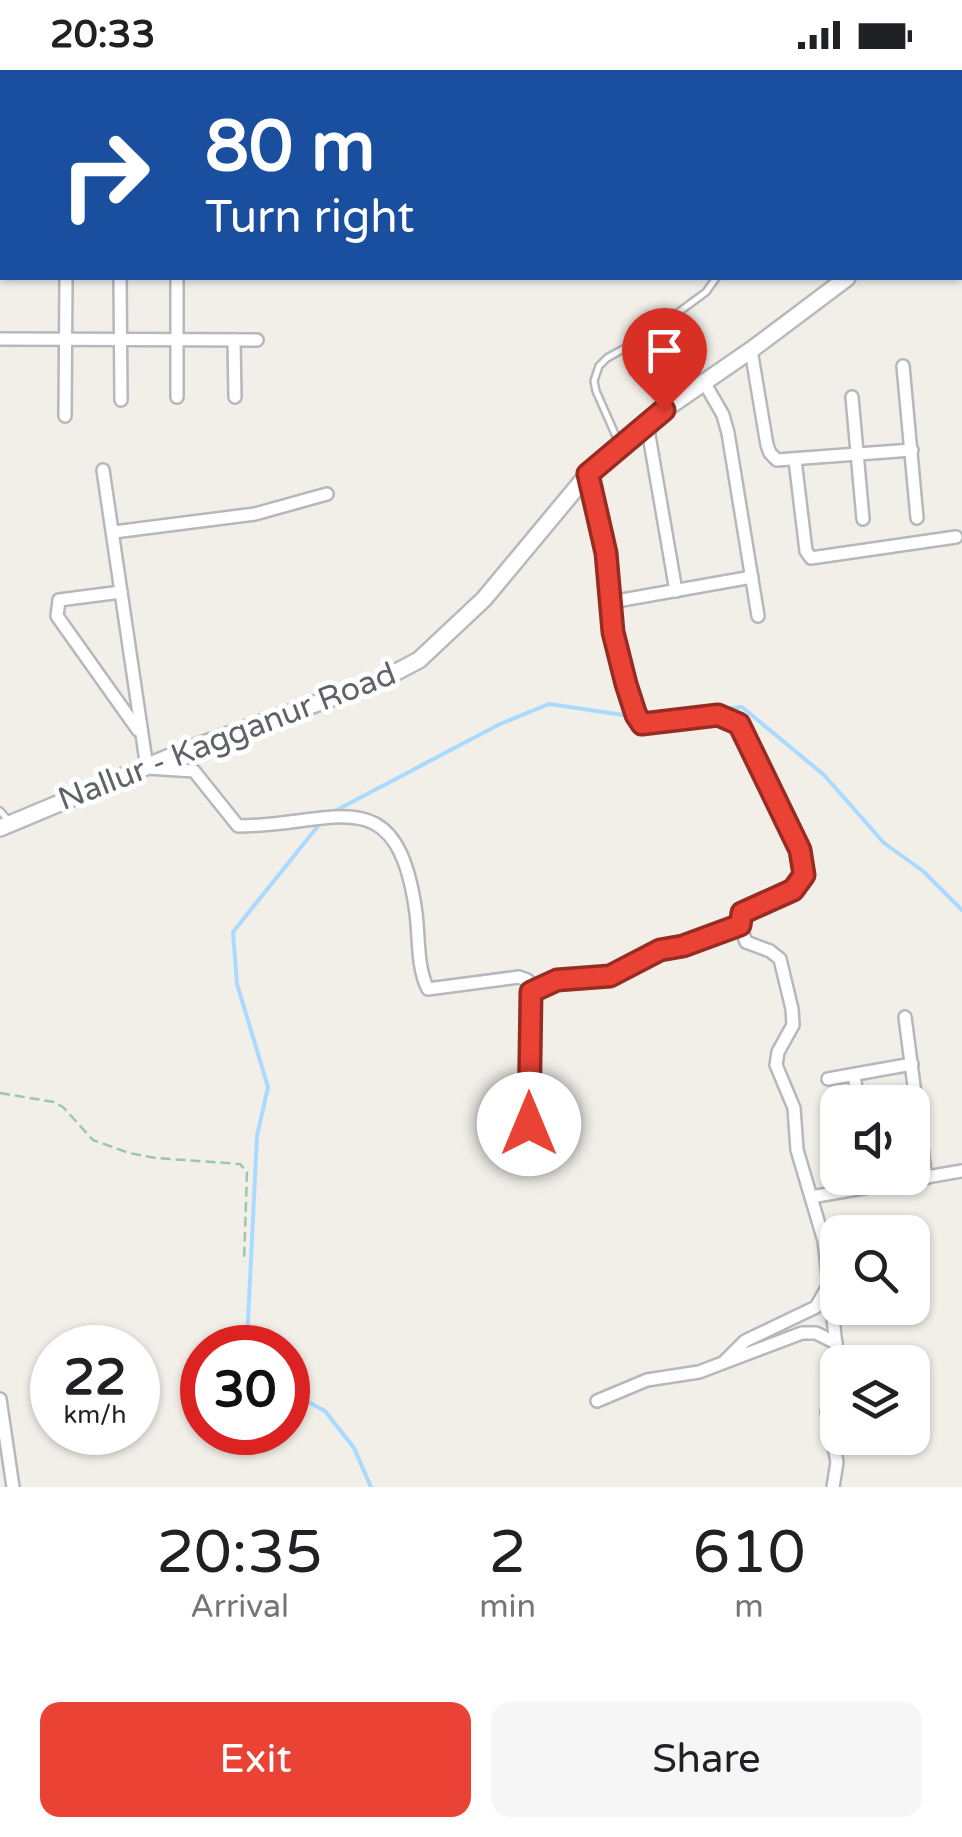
<!DOCTYPE html>
<style>
:root{--surface:#fff;--page:#f6f6f6;--text:#202124;--muted:#757577;--accent:#ea4335}
body{margin:0;font-family:"Varela Round",sans-serif;background:var(--page);color:var(--text);height:100vh;display:flex;flex-direction:column;font-size:38px;white-space:nowrap}
*{box-sizing:border-box;margin:0}
p{font-size:32px;color:var(--muted)}
.icon{flex:none;width:55px;height:55px;fill:none;stroke:currentColor;stroke-width:2;stroke-linecap:round;stroke-linejoin:round}
.map{position:relative;height:1417px;overflow:hidden}
.panel{display:flex;flex-direction:column;background:var(--surface);flex:1}
.panel>*{flex:none}
.hud{position:absolute;left:0px;top:0px;width:962px;height:210px;box-shadow:0 2px 8px #0004;background:#1a4fa0;color:#fff;overflow:hidden}
.buttons{position:absolute;left:820px;top:1015px;display:grid;gap:20px}
.buttons a{display:grid;place-items:center;width:110px;height:110px;border-radius:20px;background:var(--surface);box-shadow:0 2px 8px #0004;font-size:50px}
.speed{position:absolute;left:30px;top:1255px;display:flex;gap:20px;font-size:50px;font-weight:700;text-align:center}
.speed>*{display:grid;place-content:center;width:130px;height:130px;border-radius:50%;background:var(--surface);box-shadow:0 2px 8px #0004;line-height:1}
.speed small{font-size:25px;font-weight:400}
.speed .limit{border:15px solid #d22;background:#fff;color:#111}
.pin{position:absolute;display:grid;place-items:center;width:85px;height:85px;color:#fff;margin:-102px -42px;border-radius:50% 50% 50% 0;rotate:-45deg;box-shadow:0 0 10px #0007}
.pin .icon{rotate:45deg}
.me{position:absolute;width:110px;margin:-55px;rotate:0deg;stroke-linejoin:round;filter:drop-shadow(0 0 8px #0008)}
.turn{display:flex;align-items:center;gap:35px;height:210px;padding:0 40px;font-size:45px}
.turn .icon{width:130px;height:130px;stroke-width:2.5}
.turn b{display:block;font-size:70px;line-height:85px}
.eta{display:flex;justify-content:space-evenly;align-items:center;height:170px;text-align:center}
.eta b{font-size:60px;font-weight:600;line-height:70px}
.action{display:flex;gap:20px;margin-top:auto;padding:20px 40px}
.action a{flex:1;height:115px;border-radius:20px;background:var(--accent);color:#fff;font-size:40px;font-weight:600;line-height:115px;text-align:center}
.action a+a{background:var(--page);color:var(--text)}
.status{display:flex;justify-content:space-between;align-items:center;height:70px;padding:0 50px;background:var(--surface);direction:ltr}
.status svg{height:28px;fill:currentColor}
.map>svg:first-child{display:block}
.lines{fill:none;stroke-linecap:round;stroke-linejoin:round}
.stream{stroke:#aadaff;stroke-width:4}
.service-casing{stroke:#b5b8bc;stroke-width:10}
.minor-casing{stroke:#b5b8bc;stroke-width:16}
.secondary-casing{stroke:#b6babf;stroke-width:20}
.path{stroke:#9cc7a9;stroke-width:2.5;stroke-dasharray:10 5;stroke-linecap:butt}
.service{stroke:#fff;stroke-width:5}
.minor{stroke:#fff;stroke-width:11}
.secondary{stroke:#fff;stroke-width:15}
.route-casing{stroke:#982c22;stroke-width:25}
.route{stroke:#ea4335;stroke-width:18}
.labels{text-anchor:middle;dominant-baseline:central;stroke-width:10;stroke-linejoin:round;paint-order:stroke}
.street-label{font-size:32px;fill:#5f6368;stroke:#fff}
</style>
<div class="status"><b>20:33</b><svg viewBox="0 0 49 12"><path d="M0 12V9h3v3zM5 12V6h3v6zM10 12V3h3v9zM15 12V0h3v12zM26 1h20v11H26zM47 4h2v5h-2z"/></svg></div>
<div class="map">
<svg width="962" height="1417" viewBox="0 0 962 1417">
<rect width="100%" height="100%" fill="#f1efe8"/>
<g class="lines">
<!-- stream -->
<g class="stream">
<polyline points="715,640 742,637 824,705 884,773 923,801 962,840"/>
<polyline points="333,742 500,654 549,634 637,647"/>
<polyline points="251,1278 247,1272 257,1066 268,1017 237,914 233,862 322,751"/>
<polyline points="288,1321 325,1341 354,1378 371,1417"/>
</g>
<!-- service casing -->
<g class="service-casing">
<g id="service">
<polyline points="418,0 419,2"/>
<polyline points="864,0 864,2"/>
<polyline points="619,373 596,321 594,311 599,296 607,288 645,267 706,222 716,208"/>
<polyline points="0,741 9,751"/>
</g>
</g>
<!-- minor casing -->
<g class="minor-casing">
<g id="minor">
<polyline points="0,16 0,32"/>
<polyline points="120,208 121,330"/>
<polyline points="0,269 257,270"/>
<polyline points="234,270 235,327"/>
<polyline points="751,280 767,375 770,383 777,390 912,380"/>
<polyline points="903,296 917,448"/>
<polyline points="704,312 723,345 728,363 758,546"/>
<polyline points="177,327 177,208"/>
<polyline points="852,327 863,449"/>
<polyline points="65,346 66,208"/>
<polyline points="647,354 676,521"/>
<polyline points="795,390 806,481 811,488 956,467"/>
<path d="M103,400L147,698L194,701L238,756C335,756 397,705 416,843C419,866 417,899 428,919L519,907L527,910L535,918"/>
<polyline points="588,404 607,483 613,562 640,651 648,655 718,645 734,649 754,680 800,780 805,798 800,813 793,820 747,839 742,843 740,855 746,872 770,881 780,889 792,939 793,955 778,982 776,995 794,1038 797,1080 824,1171 838,1292"/>
<polyline points="114,462 255,444 327,424"/>
<polyline points="121,522 59,530 57,546 138,660"/>
<polyline points="611,532 752,507"/>
<polyline points="905,947 926,1108"/>
<polyline points="854,1005 858,1032"/>
<polyline points="828,1009 912,994"/>
<polyline points="529,1054 531,922 557,910 610,905 660,881 683,876 740,855"/>
<polyline points="811,1127 962,1101"/>
<polyline points="725,1291 745,1271 816,1237 828,1216"/>
<polyline points="0,1329 13,1417"/>
<polyline points="597,1331 647,1310 699,1302 802,1263 816,1263 836,1273"/>
<polyline points="833,1417 837,1392 827,1342 838,1304"/>
</g>
</g>
<!-- secondary casing -->
<g class="secondary-casing">
<g id="secondary">
<polyline points="960,107 962,105"/>
<polyline points="0,758 184,681 379,611 419,590 484,529 588,404 664,340 751,280 847,208"/>
</g>
</g>
<!-- path -->
<polyline class="path" points="0,1023 54,1032 63,1037 93,1070 129,1083 156,1088 240,1094 247,1102 244,1192"/>
<!-- service -->
<use href="#service" class="service"/>
<!-- minor -->
<use href="#minor" class="minor"/>
<!-- secondary -->
<use href="#secondary" class="secondary"/>
</g>
<g class="lines">
<!-- route casing -->
<g class="route-casing">
<polyline id="route" points="529,1054 531,922 557,910 610,906 660,880 683,876 740,855 742,843 793,820 804,805 800,780 739,654 718,645 642,654 636,645 626,614 613,562 606,483 588,404 664,340"/>
</g>
<!-- route -->
<use href="#route" class="route"/>
</g>
<g class="labels">
<!-- street labels -->
<g class="street-label">
<text transform="translate(227 667) rotate(-21)">Nallur - Kagganur Road</text>
</g>
</g>
</svg>
<div class="buttons">
<a><svg class="icon" aria-label="sound" viewBox="0 0 24 24"><path d="M4 9h4l5-4v14l-5-4H4zM17 9q2 3 0 6"/></svg></a>
<a><svg class="icon" aria-label="search" viewBox="0 0 24 24"><circle cx="10" cy="10" r="6"/><path d="M15 15l6 6"/></svg></a>
<a><svg class="icon" aria-label="layers" viewBox="0 0 24 24"><path d="M12 4l9 5-9 5-9-5zM3 14l9 5 9-5"/></svg></a>
</div>
<div class="speed"><div>22<small>km/h</small></div><div class="limit">30</div></div>
<div class="pin" style="left:664px;top:340px;background:#d93025"><svg class="icon" aria-label="arrive" viewBox="0 0 24 24"><path d="M6 21V4h12l-3 4 3 4H6"/></svg></div>
<svg class="me" style="left:529px;top:1054px" viewBox="-20 -20 40 40"><circle r="19" fill="#fff"/><path d="M0-13L10 11 0 6-10 11z" fill="#ea4335"/></svg>
<div class="hud">
<div class="turn"><svg class="icon" aria-label="right" viewBox="0 0 24 24"><path d="M7 20v-9h11M14 6l5 5-5 5"/></svg><div><b>80 m</b>Turn right</div></div>
</div>
</div>
<section class="panel">
<div class="eta">
<div><b>20:35</b><p>Arrival</p></div>
<div><b>2</b><p>min</p></div>
<div><b>610</b><p>m</p></div>
</div>
<div class="action"><a>Exit</a><a>Share</a></div>
</section>
